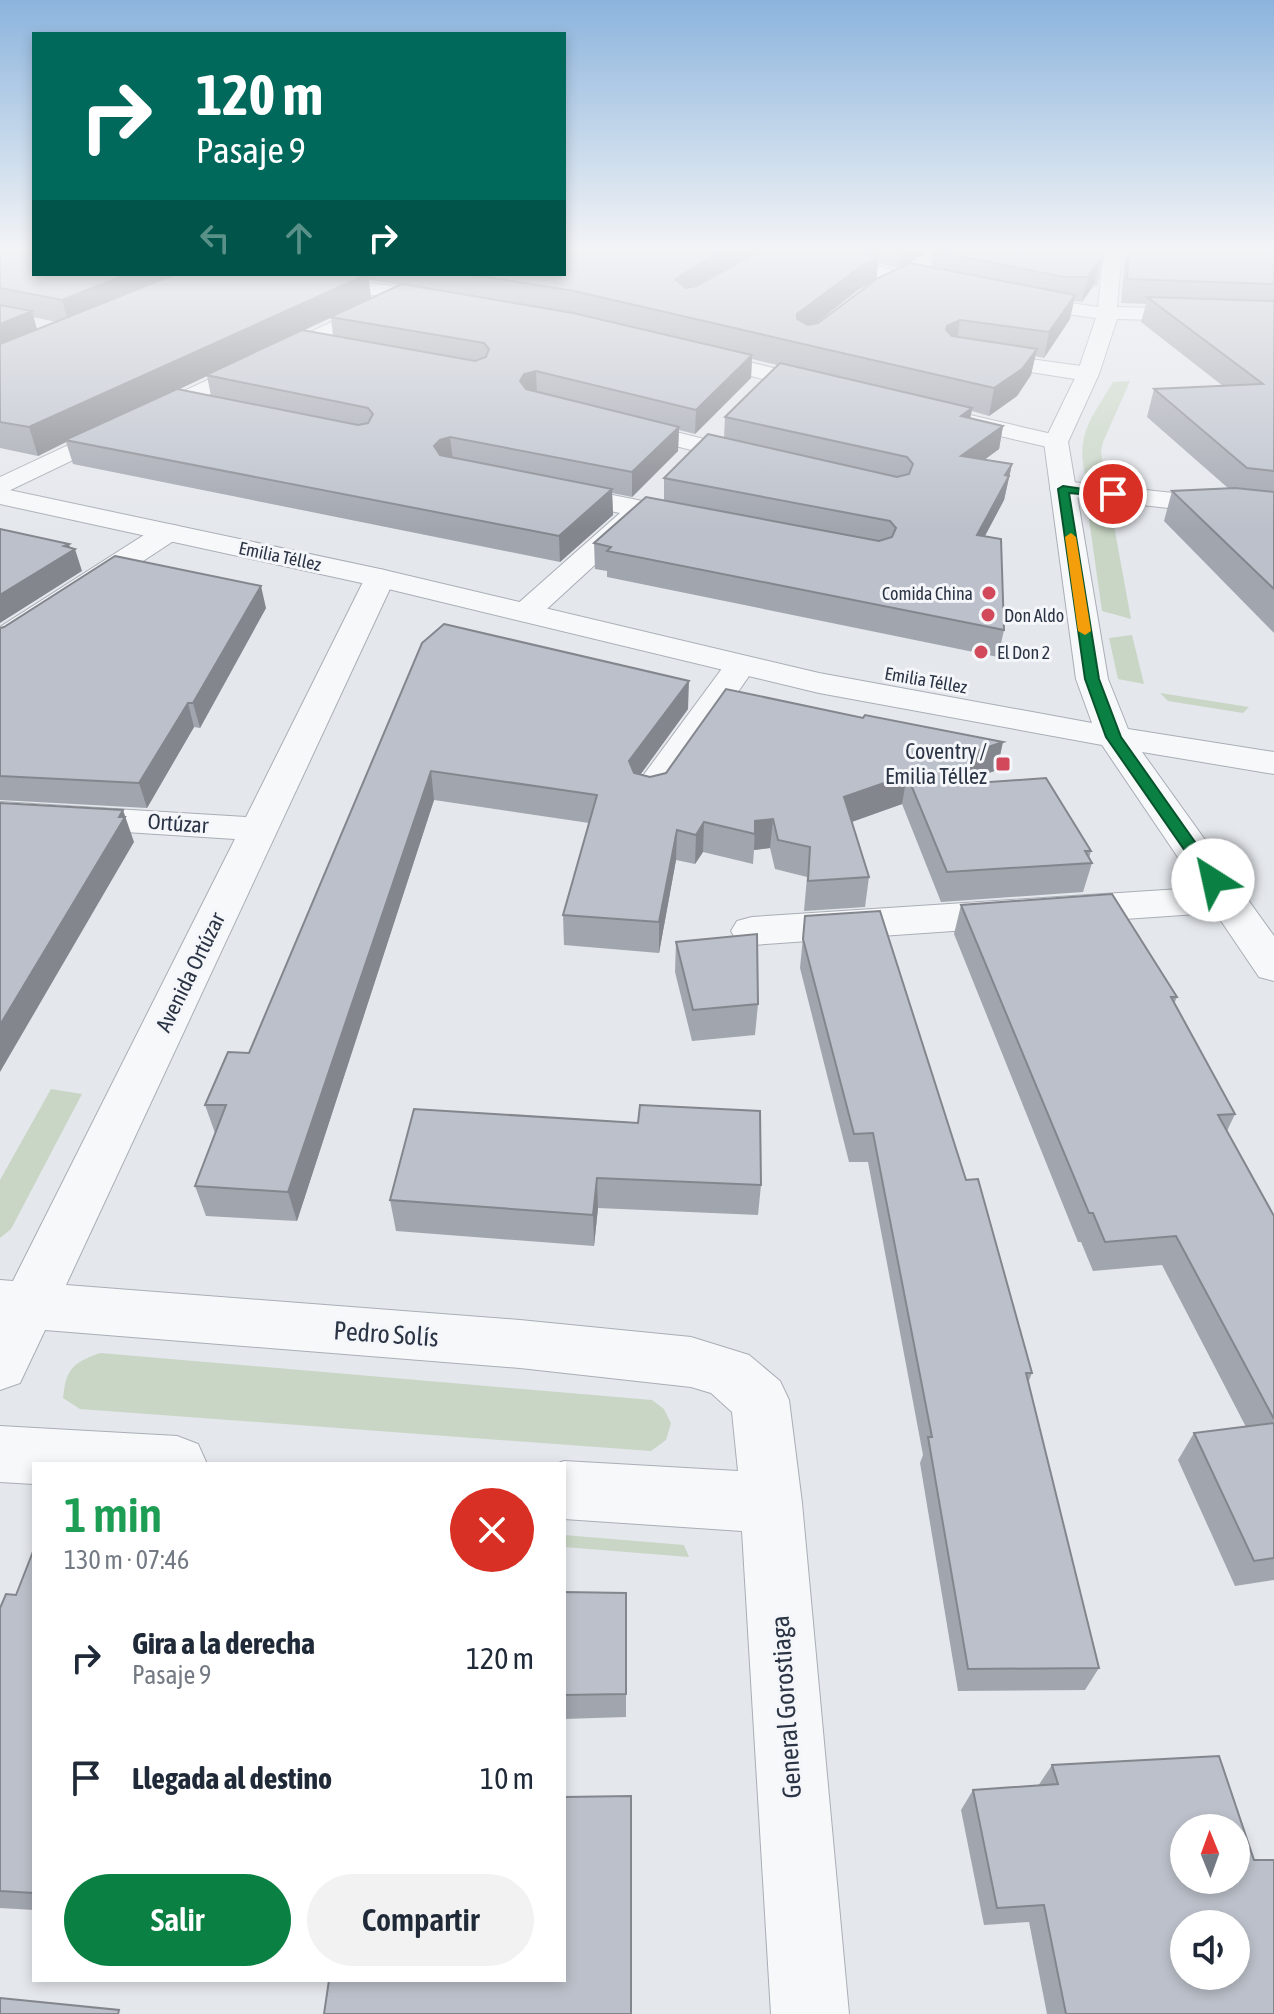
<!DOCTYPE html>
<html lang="es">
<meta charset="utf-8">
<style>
:root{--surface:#fff;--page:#f2f2f3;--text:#1f2937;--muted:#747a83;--accent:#0b8043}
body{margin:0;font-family:"Asap Condensed",sans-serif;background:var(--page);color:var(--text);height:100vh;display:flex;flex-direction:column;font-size:30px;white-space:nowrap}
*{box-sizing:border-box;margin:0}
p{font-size:26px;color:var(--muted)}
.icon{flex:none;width:44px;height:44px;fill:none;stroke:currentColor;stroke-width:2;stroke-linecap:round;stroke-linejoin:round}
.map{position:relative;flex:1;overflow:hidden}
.sheet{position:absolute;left:32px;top:1462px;width:534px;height:520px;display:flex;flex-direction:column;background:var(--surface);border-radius:0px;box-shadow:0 4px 12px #0003}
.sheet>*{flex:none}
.top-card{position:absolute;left:32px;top:32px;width:534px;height:244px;border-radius:0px;box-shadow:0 4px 12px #0003;background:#00695c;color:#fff;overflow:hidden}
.needle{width:52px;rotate:359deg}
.controls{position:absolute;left:1170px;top:1814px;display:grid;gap:16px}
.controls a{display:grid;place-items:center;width:80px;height:80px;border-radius:50%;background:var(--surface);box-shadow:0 4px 12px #0003;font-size:40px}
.pin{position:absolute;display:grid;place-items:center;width:68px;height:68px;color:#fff;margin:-34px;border:4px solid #fff;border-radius:50%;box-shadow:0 2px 8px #0007}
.me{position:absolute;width:88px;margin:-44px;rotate:325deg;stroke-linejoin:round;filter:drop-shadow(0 0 6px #0008)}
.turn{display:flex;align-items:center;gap:28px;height:168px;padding:0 32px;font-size:36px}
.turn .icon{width:104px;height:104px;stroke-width:2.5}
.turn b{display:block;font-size:56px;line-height:68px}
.lanes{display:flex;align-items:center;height:76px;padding:0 32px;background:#0003;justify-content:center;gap:40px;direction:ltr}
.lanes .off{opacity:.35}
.round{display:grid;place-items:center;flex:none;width:84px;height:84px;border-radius:42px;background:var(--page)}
.headline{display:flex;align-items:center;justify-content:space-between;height:136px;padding:0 32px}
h1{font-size:48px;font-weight:600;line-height:60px;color:#1e9e55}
.button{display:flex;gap:16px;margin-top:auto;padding:16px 32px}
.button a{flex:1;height:92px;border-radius:48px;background:var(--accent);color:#fff;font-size:32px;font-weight:600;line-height:92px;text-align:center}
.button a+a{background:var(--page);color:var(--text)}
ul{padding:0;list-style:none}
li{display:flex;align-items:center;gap:24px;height:120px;padding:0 32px}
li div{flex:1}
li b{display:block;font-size:30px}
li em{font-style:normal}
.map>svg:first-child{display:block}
.green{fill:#c9d6c5}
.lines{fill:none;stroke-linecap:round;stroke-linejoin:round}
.minor-casing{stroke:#a9aeb7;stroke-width:2}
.tertiary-casing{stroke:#a9aeb7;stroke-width:2}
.minor{fill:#f7f8fa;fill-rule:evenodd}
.tertiary{fill:#f7f8fa;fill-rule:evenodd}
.wall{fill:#a1a5ae;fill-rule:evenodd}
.shaded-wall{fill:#83868d}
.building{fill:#bbc0ca;stroke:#83868d;stroke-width:2;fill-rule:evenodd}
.route{fill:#0b8043;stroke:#07532c;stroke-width:2}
.slow{fill:#f59e0b}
.poi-dot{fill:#d1495b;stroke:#f4f6f9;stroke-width:3}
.labels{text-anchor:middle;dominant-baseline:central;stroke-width:6;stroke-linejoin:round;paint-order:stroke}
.far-street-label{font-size:18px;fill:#2b3445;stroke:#f4f6f9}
.far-poi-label{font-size:18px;fill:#2b3445;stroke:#f4f6f9;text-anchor:start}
.poi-label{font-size:22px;fill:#2b3445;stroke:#f4f6f9;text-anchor:end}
.street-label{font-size:22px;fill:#2b3445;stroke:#f4f6f9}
.near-street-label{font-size:26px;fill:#2b3445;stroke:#f4f6f9}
</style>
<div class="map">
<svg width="1274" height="2014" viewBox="0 0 1274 2014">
<rect width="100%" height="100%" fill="#e4e7ec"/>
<!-- green -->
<g class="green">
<path d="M1130,381L1103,442L1101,450L1104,476L1085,475C1076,431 1092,419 1113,382Z"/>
<polygon points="1086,498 1109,498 1131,619 1102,611"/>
<polygon points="1132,635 1144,684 1118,679 1109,638"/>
<polygon points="1160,693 1249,707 1243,713 1168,701"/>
<polygon points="51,1089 82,1094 11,1229 0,1238 0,1180"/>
<path d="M100,1353L652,1400L664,1409L671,1423L666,1440L651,1451L80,1409L63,1398C66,1368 73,1363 100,1353Z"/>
<polygon points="564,1535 684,1545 689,1557 564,1547"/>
</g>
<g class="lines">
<!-- minor casing -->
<g class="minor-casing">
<g id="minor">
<polygon points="276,274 318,274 445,295 455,301 445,307 394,298 397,302 394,306 0,495 0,477 385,297 285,280"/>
<polygon points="696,349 835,383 838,388 835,393 827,395 688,360 685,355 688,350"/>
<polygon points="974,351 1088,367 1099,374 1088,381 966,362 963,357 966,352"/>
<polygon points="944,409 1065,437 1068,442 1065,447 1056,449 936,421 932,416 936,411"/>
<polygon points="620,418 764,454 767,459 764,464 755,466 612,430 608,425 612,420"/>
<polygon points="1063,481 1274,504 1274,520 1054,495 1050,489 1054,483"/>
<polygon points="552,483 693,511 703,513 707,519 703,525 693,527 646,518 537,618 526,621 515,618 511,612 515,606 620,513 543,497 539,491 543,485"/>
<polygon points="168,524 178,526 182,532 178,538 11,648 0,650 0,627 158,526"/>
<polygon points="380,569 390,572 395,578 66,1285 520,1320 691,1337 749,1355 780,1381 789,1400 802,1503 849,2014 771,2014 742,1531 564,1519 564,1464 556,1464 564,1461 738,1471 732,1412 711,1393 691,1387 520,1368 45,1330 20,1383 0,1390 0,1280 13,1281 235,839 0,824 0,802 246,817 365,578 370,572"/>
<polygon points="740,656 751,659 756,666 663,800 650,803 637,800 632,792 637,784 729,659"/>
<polygon points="1226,886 1240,890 1246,899 1240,908 1226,912 752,945 737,941 731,931 737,921 752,917"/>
<polygon points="0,1426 177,1436 198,1444 207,1464 34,1464 34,1484 0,1482"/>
</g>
</g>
<!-- tertiary casing -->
<g class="tertiary-casing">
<g id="tertiary">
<polygon points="756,248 789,248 947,281 957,287 947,293 765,253"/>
<polygon points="1104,248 1122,248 1117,307 1274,311 1274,323 1117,319 1099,374 1068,442 1108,679 1128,729 1274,752 1274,774 1142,752 1274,936 1274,981 1259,977 1102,745 819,693 380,587 0,504 0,488 380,569 819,673 1092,723 1076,679 1044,442 1077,374 1096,318 1014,307 1004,301 1014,295 1098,307"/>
</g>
</g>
<!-- minor -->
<use href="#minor" class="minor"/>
<!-- tertiary -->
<use href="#tertiary" class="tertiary"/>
</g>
<!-- wall -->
<g class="wall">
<path d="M0,248L34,274H564V248H764V252L775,248H936L899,268L878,263L876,280L858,290L816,323L931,267L933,251L1104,248L1102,263L1097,287L1094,285L1082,302L1074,301L1070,319L1044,358L1035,356L1031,375L1017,396L989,416L972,411L970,418L1003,426L999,449L984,460L1012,464L1004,500L985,536L1004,630L998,657L607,577V571L595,569L594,543L664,500V478L724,438L725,417L777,365L752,359L751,378L695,434L679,430L678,451L632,497L612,493L613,515L560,562L73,464L66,442L38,456L0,448ZM369,280L399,285L371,298ZM33,317L47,320L56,322L37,329ZM331,318L333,336L303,331ZM207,376L211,396L179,389Z"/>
<polygon points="1123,248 1274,248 1274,633 1164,521 1172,491 1228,488 1147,417 1154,389 1223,386 1141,322 1146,304 1121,303 1124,265 1127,252 1125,252"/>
<polygon points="266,608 200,728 194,727 147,808 0,800 0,628"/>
<polygon points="422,643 688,709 641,774 650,777 997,770 967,781 966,784 1091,851 1089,858 1092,863 1083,892 941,902 902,804 852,822 869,877 865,907 804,911 807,877 775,869 770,848 754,850 753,864 703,852 695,864 676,860 659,953 564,945 563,915 589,823 434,800 297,1221 206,1216 195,1186 215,1133 205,1105 249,1053"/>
<polygon points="961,905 1177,997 1174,1004 1235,1114 1227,1131 1274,1216 1274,1580 1235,1586 1178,1460 1194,1433 1246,1427 1162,1265 1093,1271 1081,1242 1078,1242 954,934"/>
<polygon points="805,916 966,1180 1032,1373 1028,1383 1099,1668 1085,1690 958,1691 920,1463 923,1455 868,1162 849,1162 800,968"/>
<polygon points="676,942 758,1004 755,1035 692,1041 675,972"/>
<polygon points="414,1109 761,1185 758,1215 598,1208 594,1246 396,1231 390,1200"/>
<polygon points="34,1549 34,1910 0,1908 0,1608 16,1595"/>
<polygon points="564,1592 626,1593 626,1717 564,1719"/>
<polygon points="1052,1765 1254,1860 1274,2014 1047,2014 1029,1922 984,1925 961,1810 973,1790 1038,1786"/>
</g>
<!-- shaded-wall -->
<g class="shaded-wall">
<polygon points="726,248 764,248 764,256 674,303 675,279"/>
<polygon points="901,248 936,248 899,268"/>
<polygon points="879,256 876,280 858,290 795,340 797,314 861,266"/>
<polygon points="1099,261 1094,285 1082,302 1088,277"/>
<polygon points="127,274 191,274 69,324 62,300"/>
<polygon points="368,274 371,298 70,441 65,440 66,442 38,456 29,427"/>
<polygon points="1075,295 1070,319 1044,358 1049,332"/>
<polygon points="32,311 39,337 0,353 0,324"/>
<polygon points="960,320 956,345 944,351 947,326"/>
<polygon points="1037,349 1031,375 1017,396 989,416 994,388"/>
<polygon points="752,355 751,378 695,434 696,410"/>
<polygon points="536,371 537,394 526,397 520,381 524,374"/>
<polygon points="972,408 968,431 961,416"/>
<polygon points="1003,426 999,449 957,480 961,456"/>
<polygon points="679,427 678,451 632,497 632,472"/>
<polygon points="450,437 453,461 437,470 434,446 440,440"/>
<polygon points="1012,464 1004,500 972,560 977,535"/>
<polygon points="612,489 613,515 560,562 559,536"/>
<polygon points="69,544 71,551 75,549 82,571 0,623 0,595"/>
<polygon points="261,586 266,608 200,728 193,703"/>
<polygon points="689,681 688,709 629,790 629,761"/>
<polygon points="188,703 194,727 147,808 139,783"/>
<polygon points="1003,742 997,770 967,781 956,813 962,784 973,752"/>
<polygon points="431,771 434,800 297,1221 288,1192"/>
<polygon points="907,775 902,804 840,826 844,797"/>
<polygon points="123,810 134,842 0,1072 0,1025"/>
<polygon points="773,819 770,848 754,850 755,821"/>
<polygon points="704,822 703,852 695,864 696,835"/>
<polygon points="677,830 676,860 659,953 659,922"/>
<polygon points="597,1178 598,1208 594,1246 593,1215"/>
</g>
<!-- building -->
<g class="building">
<polygon points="0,248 34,248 34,274 127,274 62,300 0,288"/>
<polygon points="564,248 590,254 599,248 726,248 675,279 686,288 696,286 751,256 775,248 836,248 879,256 861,266 797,314 797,319 808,325 818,323 878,278 910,263 1075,295 1049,332 960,320 947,326 946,330 952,336 1037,349 1022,369 994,388 574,291 468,274 564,274"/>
<polygon points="940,248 1104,248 1102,263 1099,261 1088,277 1064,277 933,251"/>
<polygon points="1129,248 1274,248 1274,284 1127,279"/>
<polygon points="176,274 368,274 29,427 0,422 0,344"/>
<polygon points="402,284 573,313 752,355 696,410 536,371 524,374 520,381 526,389 679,427 632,472 450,437 440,440 434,446 440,455 612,489 559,536 65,440 177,389 358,425 368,423 373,414 368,408 206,375 302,330 475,361 486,357 489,349 484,343 330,317"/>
<polygon points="1147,297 1274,301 1274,471 1247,468 1154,389 1263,384"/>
<polygon points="0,305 32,311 0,324"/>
<polygon points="780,363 972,408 961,416 1003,426 961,456 1012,464 1005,475 1009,476 977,535 1001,539 1004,630 607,551 611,547 594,543 646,497 879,541 892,537 896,528 890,521 664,478 708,434 897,477 909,474 913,464 907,457 725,417"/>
<polygon points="1235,488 1274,492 1274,589 1172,491"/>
<polygon points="0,529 69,544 64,546 75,549 0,595"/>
<polygon points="115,556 261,586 193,703 188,703 139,783 0,776 0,628 4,627"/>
<polygon points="444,624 689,681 629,761 634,773 650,777 666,773 726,689 863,718 865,715 1003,742 973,752 962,784 1046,778 1091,851 1085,851 1092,863 947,872 907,775 844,797 869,877 808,881 810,847 778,840 773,819 755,821 755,834 704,822 696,835 677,830 659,922 563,915 597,795 431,771 288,1192 195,1186 226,1105 205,1105 228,1052 249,1053 422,643"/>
<polygon points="0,803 123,810 119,817 125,817 0,1025"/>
<polygon points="1112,894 1177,997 1171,997 1235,1114 1218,1115 1274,1216 1274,1419 1176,1236 1105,1242 1093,1213 1089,1213 961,905"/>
<polygon points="880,911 966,1180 978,1179 1032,1373 1026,1373 1099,1668 968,1669 928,1437 932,1437 873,1133 854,1134 803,939 805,916"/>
<polygon points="757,934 758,1004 693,1010 676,942"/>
<polygon points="640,1105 760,1111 761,1185 597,1178 593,1215 390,1200 414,1109 638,1123"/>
<polygon points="1274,1423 1274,1558 1254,1561 1194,1433"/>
<polygon points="34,1549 34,1893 0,1891 0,1608 6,1594 16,1595"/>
<polygon points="564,1592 626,1593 626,1694 564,1695"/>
<path d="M1219,1756L1254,1860H1274V2014H1066L1044,1905L997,1908L973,1790L1058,1784L1052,1765ZM1184,1828H1236V1880H1184ZM1184,1924H1236V1976H1184Z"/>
<polygon points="631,1796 631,2014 324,2014 329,1980 564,1980 564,1797"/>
<polygon points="0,1998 119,2010 118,2014 0,2014"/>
</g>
<!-- sky -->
<linearGradient id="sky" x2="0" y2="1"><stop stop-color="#8bb4dd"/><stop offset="0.47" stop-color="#f3f4f6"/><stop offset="1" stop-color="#f3f4f6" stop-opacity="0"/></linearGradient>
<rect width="1274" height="530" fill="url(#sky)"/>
<!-- route -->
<polygon class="route" points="1063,486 1118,494 1113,497 1069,493 1099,679 1121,737 1219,876 1219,884 1208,884 1106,737 1085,679 1058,489"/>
<!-- slow -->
<polygon class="slow" points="1071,533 1076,537 1091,631 1085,635 1078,631 1065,537"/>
<!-- markers -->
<g class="poi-dot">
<circle cx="989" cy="593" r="8"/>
<circle cx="988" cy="615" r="8"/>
<circle cx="981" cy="652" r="8"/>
<rect x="995" y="756" width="16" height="16" rx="4"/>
</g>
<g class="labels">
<!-- far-street labels -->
<g class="far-street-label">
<text transform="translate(280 556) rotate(12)">Emilia Téllez</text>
<text transform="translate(926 680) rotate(10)">Emilia Téllez</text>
</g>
<!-- far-poi labels -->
<g class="far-poi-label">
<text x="973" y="593" text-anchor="end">Comida China</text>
<text x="1004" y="615">Don Aldo</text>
<text x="997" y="652">El Don 2</text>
</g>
<!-- poi labels -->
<g class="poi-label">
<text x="987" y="751">Coventry /<tspan x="987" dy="25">Emilia Téllez</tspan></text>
</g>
<!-- street labels -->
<g class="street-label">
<text transform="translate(178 823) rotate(4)">Ortúzar</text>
<text transform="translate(190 972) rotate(-64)">Avenida Ortúzar</text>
</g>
<!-- near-street labels -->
<g class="near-street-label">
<text transform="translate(386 1334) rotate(4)">Pedro Solís</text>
<text transform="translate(786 1707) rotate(-94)">General Gorostiaga</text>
</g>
</g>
</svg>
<div class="controls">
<a><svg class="needle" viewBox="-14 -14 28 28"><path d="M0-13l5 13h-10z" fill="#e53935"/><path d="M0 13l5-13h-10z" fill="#747a83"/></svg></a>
<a><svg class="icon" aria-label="sound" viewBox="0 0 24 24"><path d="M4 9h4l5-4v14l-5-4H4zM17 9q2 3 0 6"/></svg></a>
</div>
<div class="pin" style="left:1113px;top:494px;background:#d93025"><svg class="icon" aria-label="arrive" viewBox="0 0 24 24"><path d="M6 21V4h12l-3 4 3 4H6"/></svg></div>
<svg class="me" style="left:1213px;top:880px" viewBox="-20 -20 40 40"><circle r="19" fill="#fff"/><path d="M0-13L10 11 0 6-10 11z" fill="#0b8043"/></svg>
<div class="top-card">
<div class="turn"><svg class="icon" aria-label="right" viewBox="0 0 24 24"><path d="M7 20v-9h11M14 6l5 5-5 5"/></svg><div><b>120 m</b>Pasaje 9</div></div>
<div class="lanes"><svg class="icon off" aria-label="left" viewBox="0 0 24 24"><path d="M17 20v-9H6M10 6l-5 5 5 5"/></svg><svg class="icon off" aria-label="ahead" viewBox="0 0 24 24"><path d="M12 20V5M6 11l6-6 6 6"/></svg><svg class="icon" aria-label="right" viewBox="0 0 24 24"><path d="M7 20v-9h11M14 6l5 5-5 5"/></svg></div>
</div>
<section class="sheet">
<div class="headline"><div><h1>1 min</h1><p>130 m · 07:46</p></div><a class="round" style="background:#d93025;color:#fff"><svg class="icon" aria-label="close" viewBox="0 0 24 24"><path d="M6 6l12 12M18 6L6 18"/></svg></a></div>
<ul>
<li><svg class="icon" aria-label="right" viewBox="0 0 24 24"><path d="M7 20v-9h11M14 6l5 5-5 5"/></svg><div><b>Gira a la derecha</b><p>Pasaje 9</p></div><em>120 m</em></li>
<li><svg class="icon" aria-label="arrive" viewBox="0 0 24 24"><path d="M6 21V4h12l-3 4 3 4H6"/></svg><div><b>Llegada al destino</b></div><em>10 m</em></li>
</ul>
<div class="button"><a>Salir</a><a>Compartir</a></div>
</section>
</div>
